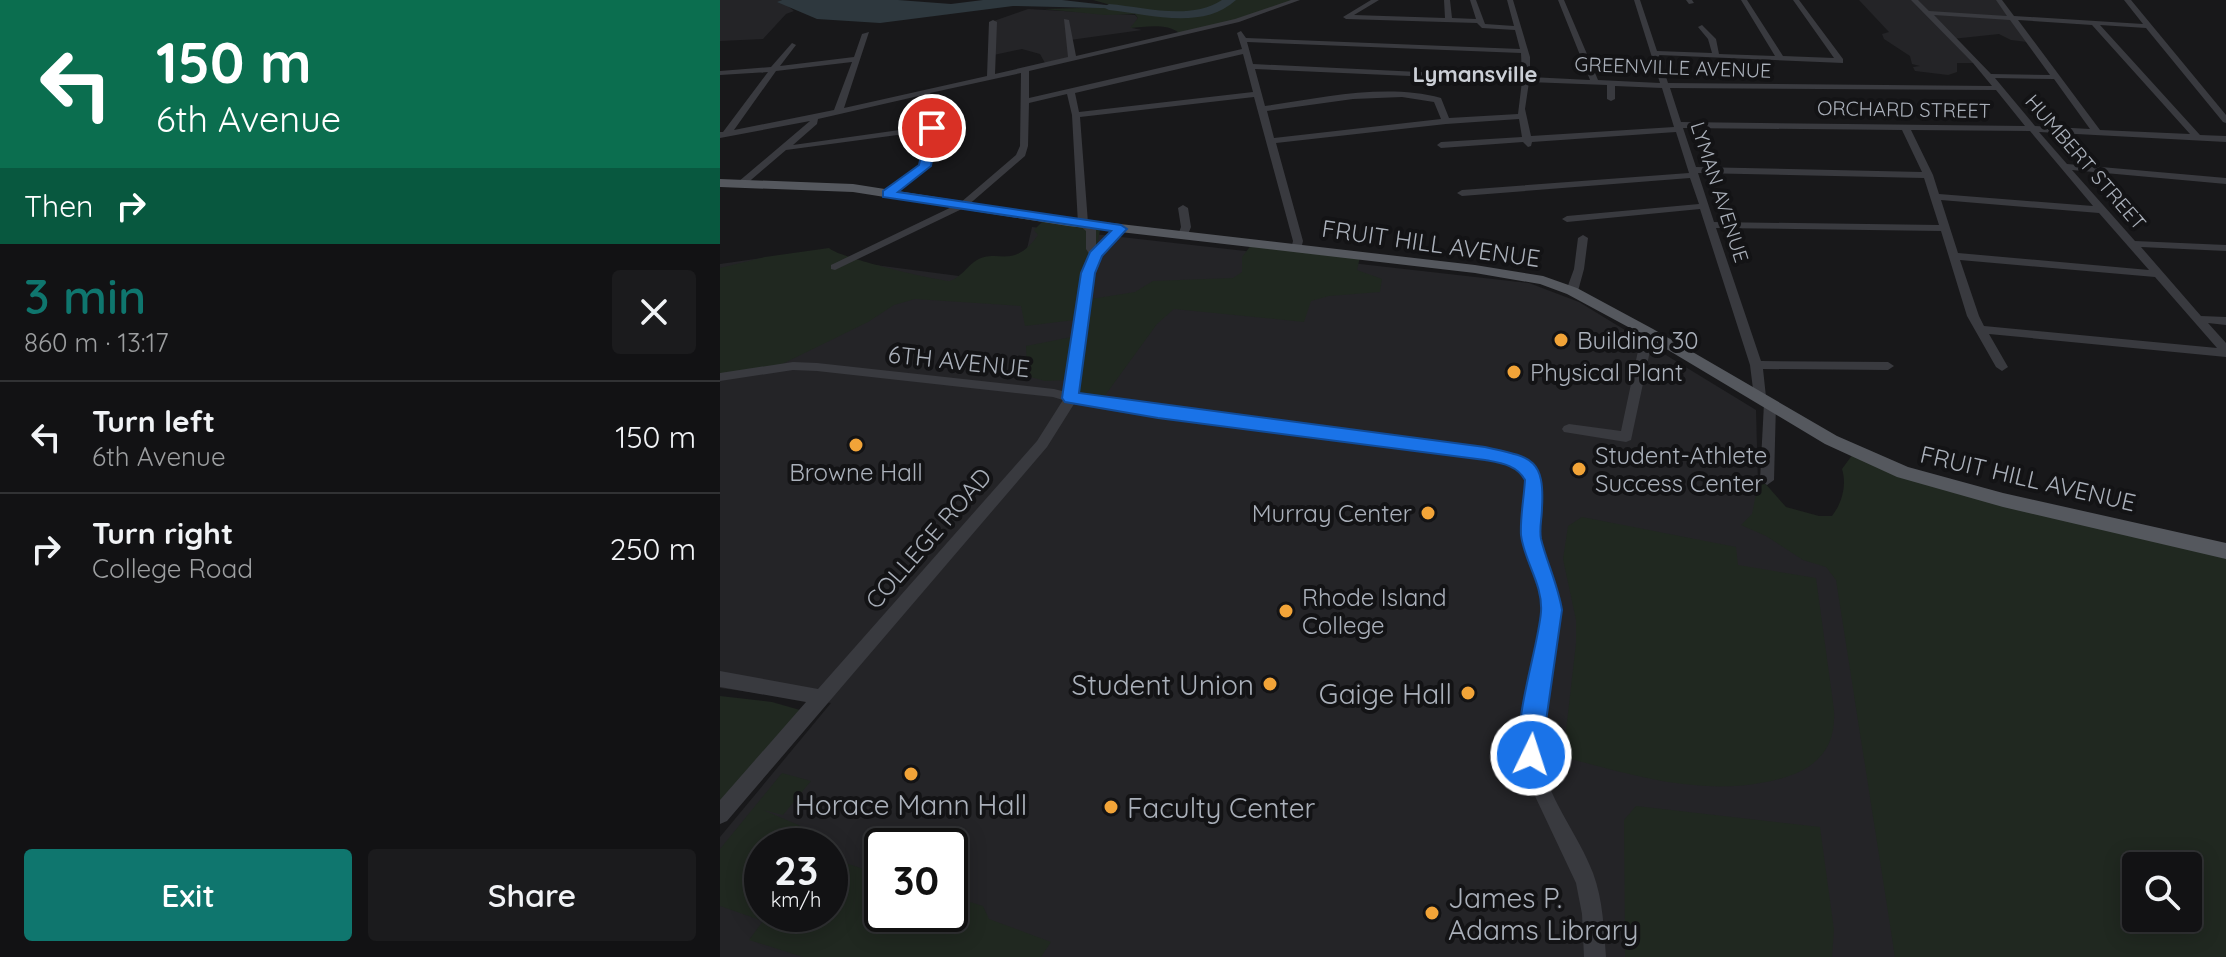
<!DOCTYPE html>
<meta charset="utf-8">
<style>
:root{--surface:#121214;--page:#1b1b1d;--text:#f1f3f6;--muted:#9c9ea0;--line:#313234;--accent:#0f766e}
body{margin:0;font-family:Quicksand,sans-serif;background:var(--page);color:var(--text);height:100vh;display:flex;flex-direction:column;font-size:30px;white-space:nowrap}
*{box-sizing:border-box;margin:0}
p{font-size:26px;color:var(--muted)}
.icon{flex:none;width:44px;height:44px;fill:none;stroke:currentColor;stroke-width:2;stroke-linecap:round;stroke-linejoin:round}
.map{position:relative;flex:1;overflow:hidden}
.details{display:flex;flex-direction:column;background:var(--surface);width:720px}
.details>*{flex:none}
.top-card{background:#0b6e4f;color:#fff;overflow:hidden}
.fabs{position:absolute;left:1402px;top:852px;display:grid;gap:16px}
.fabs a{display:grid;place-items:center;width:80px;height:80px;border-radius:8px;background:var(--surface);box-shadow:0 4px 20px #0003,0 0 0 2px var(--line);font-size:40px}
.speed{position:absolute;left:24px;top:828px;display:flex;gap:16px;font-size:40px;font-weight:700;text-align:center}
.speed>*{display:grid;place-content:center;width:104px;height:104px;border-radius:50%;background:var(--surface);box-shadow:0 4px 20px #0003,0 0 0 2px var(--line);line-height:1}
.speed small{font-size:20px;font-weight:400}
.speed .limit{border:4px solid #111;border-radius:12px;background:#fff;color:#111}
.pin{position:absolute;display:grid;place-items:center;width:68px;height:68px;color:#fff;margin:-34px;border:4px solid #fff;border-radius:50%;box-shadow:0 2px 8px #0007}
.me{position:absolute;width:88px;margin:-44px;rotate:4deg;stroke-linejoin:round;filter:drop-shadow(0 0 6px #0008)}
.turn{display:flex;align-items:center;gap:28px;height:168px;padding:0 24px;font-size:36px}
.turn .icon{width:104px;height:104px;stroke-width:2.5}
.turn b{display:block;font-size:56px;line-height:68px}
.then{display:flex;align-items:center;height:76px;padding:0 24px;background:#0003;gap:16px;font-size:30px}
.round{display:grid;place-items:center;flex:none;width:84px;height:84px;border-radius:8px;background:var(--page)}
.headline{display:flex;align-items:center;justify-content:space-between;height:136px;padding:0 24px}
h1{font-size:48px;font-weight:600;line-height:60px;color:var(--accent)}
.primary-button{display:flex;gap:16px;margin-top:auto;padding:16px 24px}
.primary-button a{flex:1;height:92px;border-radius:8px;background:var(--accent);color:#fff;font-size:32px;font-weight:600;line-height:92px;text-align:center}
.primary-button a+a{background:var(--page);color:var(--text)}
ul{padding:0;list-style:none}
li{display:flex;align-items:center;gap:24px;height:112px;padding:0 24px;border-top:2px solid var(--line)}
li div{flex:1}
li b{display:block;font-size:30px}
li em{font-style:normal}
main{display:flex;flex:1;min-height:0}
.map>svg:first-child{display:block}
.built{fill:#242427;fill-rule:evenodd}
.green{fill:#202820;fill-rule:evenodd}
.water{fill:#2e383e}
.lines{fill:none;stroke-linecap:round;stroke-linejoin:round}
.river{fill:#2e383e;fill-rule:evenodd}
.minor{fill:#393a3f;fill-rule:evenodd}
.major{fill:#55585e;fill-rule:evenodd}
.route{fill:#1a73e8;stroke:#114b97;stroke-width:2}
.poi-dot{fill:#f2a438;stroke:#131315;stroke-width:3}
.labels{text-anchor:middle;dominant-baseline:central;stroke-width:8;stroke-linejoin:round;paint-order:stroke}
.far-street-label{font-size:20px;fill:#aab0ba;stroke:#131315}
.far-neighbourhood-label{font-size:22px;font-weight:bold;fill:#cbcfd6;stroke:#131315}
.street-label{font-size:24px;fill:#aab0ba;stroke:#131315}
.poi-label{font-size:24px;fill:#aab0ba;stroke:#131315;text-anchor:start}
.near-poi-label{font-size:28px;fill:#aab0ba;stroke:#131315;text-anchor:end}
</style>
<main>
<section class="details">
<div class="top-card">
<div class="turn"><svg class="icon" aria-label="left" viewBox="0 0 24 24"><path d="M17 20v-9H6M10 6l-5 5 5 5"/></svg><div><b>150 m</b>6th Avenue</div></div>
<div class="then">Then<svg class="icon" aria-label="right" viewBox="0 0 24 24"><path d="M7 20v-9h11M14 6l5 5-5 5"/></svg></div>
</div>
<div class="headline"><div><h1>3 min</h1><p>860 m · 13:17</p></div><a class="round"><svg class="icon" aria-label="close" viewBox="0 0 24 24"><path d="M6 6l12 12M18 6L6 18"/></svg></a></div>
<ul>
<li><svg class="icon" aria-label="left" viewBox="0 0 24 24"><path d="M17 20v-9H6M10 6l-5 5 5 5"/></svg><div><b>Turn left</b><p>6th Avenue</p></div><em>150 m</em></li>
<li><svg class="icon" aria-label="right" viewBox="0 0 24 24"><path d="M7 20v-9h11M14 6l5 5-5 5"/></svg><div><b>Turn right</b><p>College Road</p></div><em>250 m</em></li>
</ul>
<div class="primary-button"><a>Exit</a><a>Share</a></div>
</section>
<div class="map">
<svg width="1506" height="957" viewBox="0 0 1506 957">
<rect width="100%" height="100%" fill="#18181a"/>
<!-- built -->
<g class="built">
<polygon points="0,0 60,0 74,11 66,14 43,39 0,41"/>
<polygon points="1139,0 1278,0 1307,42 1291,40 1279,34 1232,39 1254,63 1237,63 1237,72 1228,75 1195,71 1193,67 1200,66 1192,64 1190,56 1164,39 1162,34 1169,32"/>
<polygon points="308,9 415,15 418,18 412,28 422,30 350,40 351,57 325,63 320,54 302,49 269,56 271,22"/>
<path d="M312,227L809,283L859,302L1036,410L1039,521L1119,534L1188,957H0V837L111,703L0,688V264L71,254L299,284ZM42,846H110V914H42ZM162,846H230V914H162Z"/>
</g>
<!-- green -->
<g class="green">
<path d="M373,0H576L537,15L459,33C447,23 425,27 410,28L418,18L415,14L385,15L324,9L398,7Z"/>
<path d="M324,220L381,226L365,300L415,292L433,281L513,278L522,272V257L532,244L640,257L637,270L662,279L660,292L609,296L591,301L584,322L454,309L437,324L381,401L345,396L349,380L325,381L307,376L306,346L362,335L363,319L305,326L301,306L195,299L174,305L148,322L52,369L0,378V268L45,257L109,248C117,257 213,280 230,281C242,276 246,268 254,262C277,246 292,272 318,235L314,230Z"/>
<path d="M1133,454L1175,470L1506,552V957H1175L1116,580L1106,567L1083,560L1046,536L1021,525L1032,514L1038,484L1043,481L1066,507L1099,516H1112C1122,503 1127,485 1122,469ZM1416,866H1468V918H1416Z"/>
<path d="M862,517L1016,547L1018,565L1096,578L1114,710C1116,746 1100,766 1066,777C989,800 917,776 843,757L856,643V620L843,559L848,526Z"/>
<polygon points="0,696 52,702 80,710 0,806"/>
<polygon points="62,773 91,781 63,815 43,810 83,827 70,846 42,846 42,914 110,914 110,858 162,875 162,914 230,914 230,896 263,906 269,919 331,942 321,957 83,957 29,940 43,921 0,906 0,849"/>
<polygon points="916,806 1100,827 1114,930 1112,957 905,957 904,820"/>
</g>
<!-- water -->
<polygon class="water" points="62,0 178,0 231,4 263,0 342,0 421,9 293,6 160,23 97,19 57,2"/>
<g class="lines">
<!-- river -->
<path class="river" d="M502,0H516C482,31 429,14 389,10L383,7L389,4C425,7 469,21 502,0Z"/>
<!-- minor -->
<g class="minor">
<path d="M571,0H580L519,22L309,71V98L522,49L517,33L521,31L526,38L800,49L795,30L762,28L757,23L626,19L623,17L651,0H659L634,15L725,18L724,0H730L732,18L756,19L750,0H756L765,24L794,26L787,0H793L810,57V77L870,80L838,0H844L878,80L940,83L914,0H920L937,51L992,53L988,39L978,27L982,25L996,39L999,54L1055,56L1021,0H1027L1063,56L1114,58L1073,0H1079L1123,59V63L939,55L948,83L1272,86L1253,63L1191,0H1198L1209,11L1287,16L1276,0H1282L1294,16L1423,24L1404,0H1411L1506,115V123L1503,122L1426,28L1380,25L1480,135L1506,136V142L1319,132L1347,164L1506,178V184L1352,170L1415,241L1506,245V251L1421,247L1481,316L1506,317V325L1488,323L1506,343V357L1269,334L1288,367L1282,371L1276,367L1247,316L1221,231L996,228L1041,361L1168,362L1174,366L1168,370L1043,369L1046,397L1040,401L1034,397L1030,365L980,209L847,222L842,219L847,216L979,204L970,178L742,196L737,193L742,190L969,173L956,132L812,142L811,146L808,147L803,142L721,148L717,145L721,142L802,137L799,119L726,124L556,143L583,241L581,249L576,252L571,249L573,241L534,97L360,117L368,223L376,230V248L397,227L406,229C398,239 387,246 380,257C359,289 366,356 357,396L765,448C840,465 814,474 818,534C820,561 840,583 839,611C838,659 814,706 821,756C827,799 858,833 873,873C883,900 884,929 886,957H864L862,914L856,883L814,794L803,756V721L823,612L821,592L804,536L806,480C799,464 781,462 765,458L354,404L327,447L7,821L0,824V800L86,702L0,687V671L98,689L317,441L343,400L333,397L97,371L73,370L0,381V373L73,362L97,363L334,389L346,392L359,284L370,255L366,249V231L358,224L352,115L347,94L309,103L308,146L305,156L246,207L115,270L111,269V265L240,203L296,155L300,146L301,73L210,93L219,107L212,163L167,197L164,196V192L203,162L207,131L66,150L24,186H18V182L90,121L0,138V132H3L48,72L0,75V71L51,67L72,43L76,45L60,66L134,57L142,34L149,32L124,108L267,76L269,22L273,20L277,22L275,74L348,57L344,19L349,20L356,56L515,19ZM1214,15L1290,20L1330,75L1271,74ZM1298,20L1372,25L1470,134L1380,130ZM527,42L801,53L802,77L533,64ZM523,54L533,92L359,112L355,93ZM132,62L114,110L14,130L56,71ZM535,69L802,81L798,114L729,118L721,98C665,83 602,98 545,106ZM1275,78L1334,79L1370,129L1315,126ZM809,82L887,85V99L891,101L895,99V86L942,88L954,127L811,136L805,109ZM950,88L1276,90L1305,126L961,122ZM203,95L211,107L208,126L73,145L97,124L98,119ZM682,97L714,102L721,119L554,138L547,111L633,99ZM963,128L1182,130L1202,172L976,167ZM1191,130L1310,131L1373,206L1219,194L1213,175ZM978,173L1204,178L1219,225L994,222ZM1221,200L1379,213L1429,270L1238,253ZM1240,260L1435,277L1497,348L1264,326L1259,316Z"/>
<polygon points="966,0 972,0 974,3 969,4"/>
<polygon points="463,205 468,208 471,227 467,237 463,238 458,235 461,227 458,208"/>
<polygon points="863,235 868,238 864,269 858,291 852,294 846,291 854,269 858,238"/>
<polygon points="928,328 934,332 911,440 906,442 844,432 842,429 844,426 849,424 901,431 922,332"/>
<polygon points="1050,399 1056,403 1054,480 1047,485 1040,480 1044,403"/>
</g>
<!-- major -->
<polygon class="major" points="0,179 133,184 348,218 755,265 823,276 857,288 933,329 1117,436 1188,467 1283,493 1506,543 1506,559 1283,507 1177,477 1105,444 923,335 847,294 820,284 755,273 348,226 133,192 0,187"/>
</g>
<!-- route -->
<path class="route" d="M212,125L218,128L211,166L178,192L401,225L407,229L382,256L375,273L359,393L765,447C810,457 825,457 822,508C822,518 819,529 821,539C827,563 838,585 842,610L820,763L811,766L803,763C789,730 818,650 821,612C823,584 804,561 801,535C800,517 804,498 805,480C797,465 781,463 765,460L438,418L345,402L342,398L361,273L370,252L391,231L163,197V191L199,165L207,128Z"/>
<!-- markers -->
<g class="poi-dot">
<circle cx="841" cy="340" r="8"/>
<circle cx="794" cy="372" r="8"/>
<circle cx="136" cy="445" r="8"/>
<circle cx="859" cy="469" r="8"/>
<circle cx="708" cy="513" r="8"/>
<circle cx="566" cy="611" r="8"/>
<circle cx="550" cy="684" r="8"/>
<circle cx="748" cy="693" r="8"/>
<circle cx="191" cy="774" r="8"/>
<circle cx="391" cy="807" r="8"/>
<circle cx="712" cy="913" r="8"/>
</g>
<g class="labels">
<!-- far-street labels -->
<g class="far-street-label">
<text transform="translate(953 67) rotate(2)">GREENVILLE AVENUE</text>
<text transform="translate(1184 109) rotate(1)">ORCHARD STREET</text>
<text transform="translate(1366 162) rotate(49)">HUMBERT STREET</text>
<text transform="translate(1000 192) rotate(72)">LYMAN AVENUE</text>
</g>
<!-- far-neighbourhood labels -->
<g class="far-neighbourhood-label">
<text x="755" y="74">Lymansville</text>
</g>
<!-- street labels -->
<g class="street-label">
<text transform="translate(711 243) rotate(8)">FRUIT HILL AVENUE</text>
<text transform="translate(239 361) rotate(6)">6TH AVENUE</text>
<text transform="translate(1308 478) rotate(13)">FRUIT HILL AVENUE</text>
<text transform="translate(208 538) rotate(-49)">COLLEGE ROAD</text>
</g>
<!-- poi labels -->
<g class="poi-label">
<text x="857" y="340">Building 30</text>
<text x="810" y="372">Physical Plant</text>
<text x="875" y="455">Student-Athlete<tspan x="875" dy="28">Success Center</tspan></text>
<text x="136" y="472" text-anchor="middle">Browne Hall</text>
<text x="692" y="513" text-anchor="end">Murray Center</text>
<text x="582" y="597">Rhode Island<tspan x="582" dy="28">College</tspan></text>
</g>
<!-- near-poi labels -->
<g class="near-poi-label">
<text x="534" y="684">Student Union</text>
<text x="732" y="693">Gaige Hall</text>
<text x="191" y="804" text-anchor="middle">Horace Mann Hall</text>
<text x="407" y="807" text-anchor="start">Faculty Center</text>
<text x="728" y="897" text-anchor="start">James P.<tspan x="728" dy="32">Adams Library</tspan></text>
</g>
</g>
</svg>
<div class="fabs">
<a><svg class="icon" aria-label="search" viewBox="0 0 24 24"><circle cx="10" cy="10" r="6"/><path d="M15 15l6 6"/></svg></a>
</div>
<div class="speed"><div>23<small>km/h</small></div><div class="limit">30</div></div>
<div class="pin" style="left:212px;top:128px;background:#d93025"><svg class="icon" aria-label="arrive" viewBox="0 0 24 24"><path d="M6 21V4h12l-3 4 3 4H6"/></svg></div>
<svg class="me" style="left:811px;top:755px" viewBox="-20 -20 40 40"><circle r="17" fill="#1a73e8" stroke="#fff" stroke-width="3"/><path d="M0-11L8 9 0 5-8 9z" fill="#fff"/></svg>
</div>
</main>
